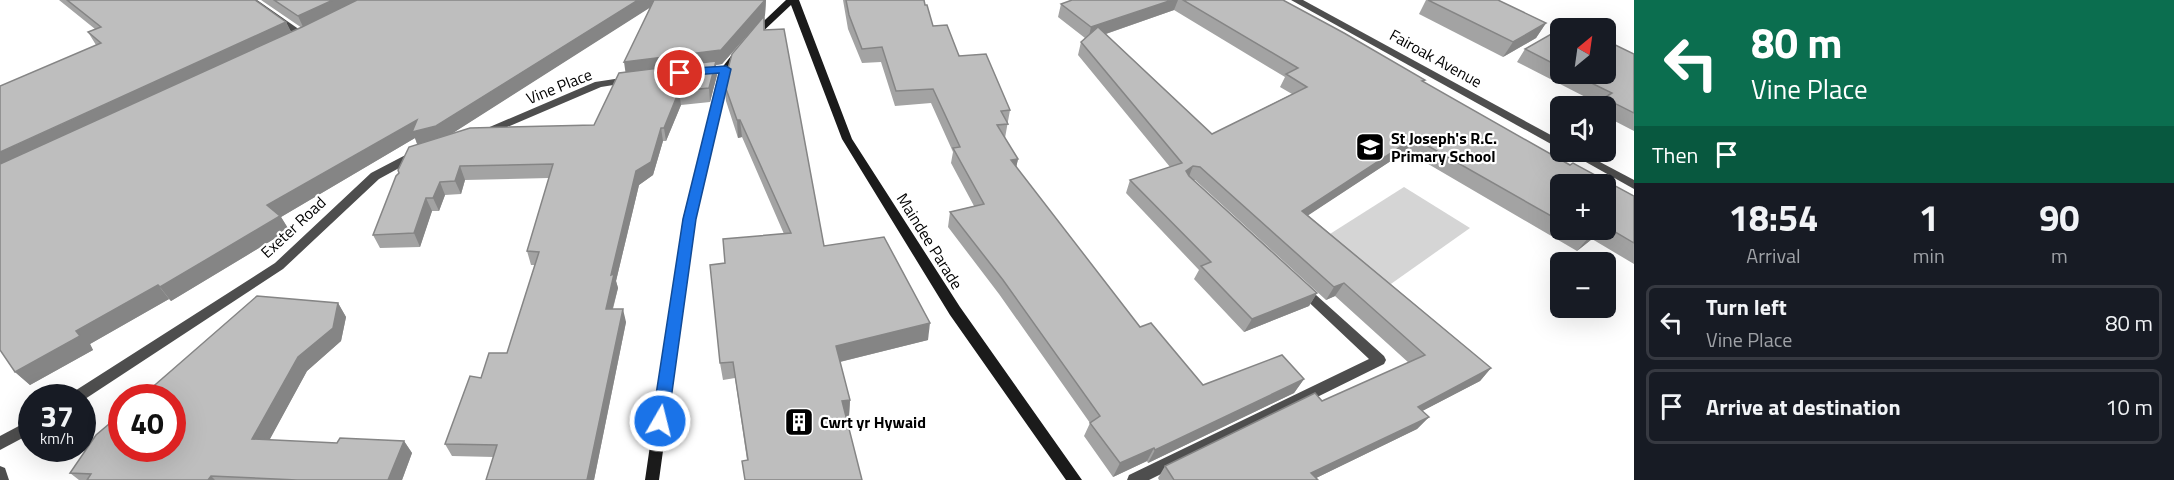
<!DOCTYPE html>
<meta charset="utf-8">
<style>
:root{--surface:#171b24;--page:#242831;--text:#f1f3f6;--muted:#9ea1a6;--line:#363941}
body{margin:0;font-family:"Titillium Web",sans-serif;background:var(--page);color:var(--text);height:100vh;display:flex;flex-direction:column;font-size:22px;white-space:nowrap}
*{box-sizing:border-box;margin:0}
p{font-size:20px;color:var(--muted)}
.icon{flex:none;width:33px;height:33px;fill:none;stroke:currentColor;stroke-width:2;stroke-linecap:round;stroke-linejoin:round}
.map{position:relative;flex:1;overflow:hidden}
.drawer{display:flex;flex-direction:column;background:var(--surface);width:540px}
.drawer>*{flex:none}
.guide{background:#0b6e4f;color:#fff;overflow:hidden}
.needle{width:39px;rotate:29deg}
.tools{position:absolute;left:1550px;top:18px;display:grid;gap:12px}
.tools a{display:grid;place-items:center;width:66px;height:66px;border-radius:9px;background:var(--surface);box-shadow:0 6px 24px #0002;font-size:30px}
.speed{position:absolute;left:18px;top:384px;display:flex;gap:12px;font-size:30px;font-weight:700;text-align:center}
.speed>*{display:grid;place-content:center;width:78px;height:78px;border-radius:50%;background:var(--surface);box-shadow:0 6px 24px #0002;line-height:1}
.speed small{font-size:15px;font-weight:400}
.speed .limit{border:9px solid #d22;background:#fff;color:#111}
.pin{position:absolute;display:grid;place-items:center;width:51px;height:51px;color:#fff;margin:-26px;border:3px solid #fff;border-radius:50%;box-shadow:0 2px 6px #0007}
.me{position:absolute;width:66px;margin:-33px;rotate:8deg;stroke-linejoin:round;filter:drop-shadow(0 0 4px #0008)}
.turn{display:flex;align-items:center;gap:21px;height:126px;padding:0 18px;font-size:27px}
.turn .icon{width:78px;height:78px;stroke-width:2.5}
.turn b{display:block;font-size:42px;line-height:51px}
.then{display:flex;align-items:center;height:57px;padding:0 18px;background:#0003;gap:12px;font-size:22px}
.eta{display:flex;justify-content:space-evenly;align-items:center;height:102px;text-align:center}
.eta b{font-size:36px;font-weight:700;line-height:42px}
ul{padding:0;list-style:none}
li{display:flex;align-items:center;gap:18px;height:75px;margin:0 12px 9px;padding:0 6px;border:3px solid var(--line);border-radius:9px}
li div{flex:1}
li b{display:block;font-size:22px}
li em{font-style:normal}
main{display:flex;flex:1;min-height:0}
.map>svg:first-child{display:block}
.green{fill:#d5d5d5}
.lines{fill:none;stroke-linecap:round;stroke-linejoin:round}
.lane{fill:#4e4e4e;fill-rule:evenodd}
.street{fill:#4e4e4e;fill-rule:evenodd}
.secondary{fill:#1b1b1b;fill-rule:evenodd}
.wall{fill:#a3a3a3;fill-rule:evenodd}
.shaded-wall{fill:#858585}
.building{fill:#bebebe;stroke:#858585;stroke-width:1.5}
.route{fill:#1a73e8;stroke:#114b97;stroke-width:1.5}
.labels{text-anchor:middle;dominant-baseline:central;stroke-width:4.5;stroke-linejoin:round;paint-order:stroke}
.street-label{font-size:16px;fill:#000;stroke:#fff}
.poi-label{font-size:16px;font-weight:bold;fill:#000;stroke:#fff;text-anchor:start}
</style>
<main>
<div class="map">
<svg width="1634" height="480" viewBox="0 0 1634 480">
<rect width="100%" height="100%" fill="#fff"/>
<!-- green -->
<polygon class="green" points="1404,187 1470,228 1388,286 1322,239"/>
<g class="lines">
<!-- lane -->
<polygon class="lane" points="1302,284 1306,286 1384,356 1386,360 1384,364 1149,480 1127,480 1129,475 1369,359 1298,292 1296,289 1298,286"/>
<!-- street -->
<g class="street">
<polygon points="246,0 257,0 310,37 308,39 302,39"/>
<polygon points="1291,0 1303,0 1560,140 1560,149"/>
<polygon points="628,77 632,78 632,82 601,87 486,136 482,137 477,134 478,132 595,82"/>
<polygon points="417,149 421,150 422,153 421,156 379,179 283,269 82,401 82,398 68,398 70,394 275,263 371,173"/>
<polygon points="1568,152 1581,152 1634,180 1634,189"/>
<polygon points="32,419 32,433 0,450 0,436"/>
<polygon points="0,466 5,468 9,480 0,480"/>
</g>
<!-- secondary -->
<g class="secondary">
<polygon points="786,0 799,0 852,139 960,307 1082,480 1066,480 950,315 842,139 791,5 758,36 752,36 750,34"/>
<polygon points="737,51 742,54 731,69 695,218 659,480 645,480 683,218 721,69 734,52"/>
</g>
</g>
<!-- wall -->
<g class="wall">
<path d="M59,0H255L286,22L291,32L302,28L261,0H766L765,15L722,64L716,65L717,75L710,102L681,105L666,141H663L653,175L639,185L616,281L618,288L613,309L626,322L594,480H486L494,457L452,456L445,444L481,378L507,353L535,265H531L527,251L549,178L465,180L461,194L445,195L439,211H432L420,247L380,248L373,235L399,173L398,170L417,144L415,138L281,217L289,230L171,301L169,299L90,344L93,350L30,385L15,372L96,45L88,32L95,29ZM650,7L626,72L594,125L451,134Z"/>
<polygon points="843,0 924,0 925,5 933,26 1010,110 1005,138 1018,159 1016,167 1140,327 1203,385 1304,379 1294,393 1148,463 1147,461 1113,477 1084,436 1090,423 999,294 948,227 950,212 974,206 951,163 953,152 931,103 895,106 881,62 862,63 848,29"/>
<path d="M1072,0H1283L1425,80L1423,82L1570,165L1634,196V264L1592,239L1577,251L1406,151L1308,215L1491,368L1480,381L1422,411L1429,417L1417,429L1316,478L1318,480H1159L1158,478L1165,466L1322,401L1409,363L1335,296L1326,300L1195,180H1193L1317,293L1309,306L1244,332L1194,279L1199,270L1126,193L1130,180L1170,167L1078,55L1081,42L1085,38L1058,17L1061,4ZM1174,10L1285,77L1280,87L1292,94L1212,134L1106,34ZM1560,184H1605V230H1560Z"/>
<polygon points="1426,0 1498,0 1546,23 1536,38 1503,57 1419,14"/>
<polygon points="764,16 765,30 824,246 928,340 840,362 850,400 849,416 747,460 735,378 723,380 720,363 725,263 784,234 742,137 738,138 726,101 724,83"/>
<polygon points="1560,29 1560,74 1605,74 1634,54 1634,131 1605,116 1605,106 1597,106 1599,104 1517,62 1525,49"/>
<polygon points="338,303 346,317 341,341 307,371 269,440 337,443 404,441 412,453 402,480 79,480 70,473"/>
</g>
<!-- shaded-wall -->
<g class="shaded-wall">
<polygon points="333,0 369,0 304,29 298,16"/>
<polygon points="638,0 662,0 442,140 418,146 415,138 281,217 289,230 171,301 160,287 267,205 417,120"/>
<polygon points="765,0 766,0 765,15 722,64 716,65 717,75 710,102 709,88 626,76 624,62"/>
<polygon points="1172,0 1178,0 1174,10 1088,40 1091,27"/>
<polygon points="286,22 293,36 0,172 0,152"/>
<polygon points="1546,23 1536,38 1503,57 1513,42"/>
<polygon points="679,91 681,105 666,141 664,128"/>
<polygon points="737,120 740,120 742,137 738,138"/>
<polygon points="661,128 663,141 653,175 639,185 616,281 618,288 609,322 606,309 611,275 636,171"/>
<polygon points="1414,138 1406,151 1295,224 1302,211"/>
<polygon points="1018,159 1015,173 1011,160"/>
<polygon points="460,166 465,180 461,194 455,181"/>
<polygon points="1193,166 1188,179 1186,171"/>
<polygon points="440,182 445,195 439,211 433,198"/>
<polygon points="426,198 432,211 420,247 414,233"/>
<polygon points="1600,230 1601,230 1592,239 1577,251 1589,237"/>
<polygon points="1344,283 1335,296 1326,300 1334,287"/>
<polygon points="158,285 169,299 90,344 93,350 30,385 15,372 76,331"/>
<polygon points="1317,293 1309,306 1244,332 1252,319"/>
<polygon points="338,303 346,317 341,341 307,371 263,452 252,439 298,357"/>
<polygon points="623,309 626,322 594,480 587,480"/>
<polygon points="930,323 928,340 835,363 836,346"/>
<polygon points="1491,368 1480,381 1407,419 1418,407"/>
<polygon points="1304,379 1294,393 1148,463 1155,450"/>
<polygon points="850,400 849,416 842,418 842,401"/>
<polygon points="1429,417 1417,429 1312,480 1311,473"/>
<polygon points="404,441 412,453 402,480 388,480"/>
<polygon points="1154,448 1147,461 1113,477 1120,463"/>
<polygon points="211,476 215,480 208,480"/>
</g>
<!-- building -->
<g class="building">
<polygon points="67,0 255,0 286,22 0,152 0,86 101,43 88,32 101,27"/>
<polygon points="274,0 333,0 298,16"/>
<polygon points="357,0 638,0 436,126 412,132 417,120 267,205 280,216 160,287 158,285 76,331 80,336 15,372 0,350 0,164 302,27"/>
<polygon points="654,0 765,0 721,50 624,62"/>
<polygon points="846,0 924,0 925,5 927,5 933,26 947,25 959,56 986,54 1010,110 1001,111 1008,124 997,125 1018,159 1011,160 1140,327 1151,323 1203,385 1282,355 1304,379 1155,450 1154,448 1120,463 1090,423 1100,416 1003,280 950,212 984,204 953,148 960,147 933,89 896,91 882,47 862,49 849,15"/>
<polygon points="1072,0 1172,0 1091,27 1061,4"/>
<polygon points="1183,0 1283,0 1344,33 1425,80 1422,81 1570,165 1573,163 1634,196 1634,243 1605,226 1605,184 1560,184 1560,221 1414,138 1302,211 1491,368 1418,407 1429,417 1311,473 1318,480 1174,480 1165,466 1315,393 1322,401 1425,355 1344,283 1334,287 1200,167 1193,166 1186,171 1189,176 1317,293 1252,319 1201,266 1211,262 1130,180 1182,163 1081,42 1098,27 1212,134 1307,87 1286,74 1298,68"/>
<polygon points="1428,0 1498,0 1546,23 1513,42"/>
<polygon points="764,16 764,30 784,29 824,246 884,237 930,323 836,346 850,400 842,401 862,480 745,480 742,461 748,460 733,362 720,363 710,265 725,263 723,239 791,233 740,120 737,120 724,83 732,54"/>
<polygon points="1570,23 1581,28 1561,28"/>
<polygon points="1560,29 1560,67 1525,49"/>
<polygon points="1605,40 1634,54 1634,113 1604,98 1612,93 1573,74 1605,74"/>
<polygon points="716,61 709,88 679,91 664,128 661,128 651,162 636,171 611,275 614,274 606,309 623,309 587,480 486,480 497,445 445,444 470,376 481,378 489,353 507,353 539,252 527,251 553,164 460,166 455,181 440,182 433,198 426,198 414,233 373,235 396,176 399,173 398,170 409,147 470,128 594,125 619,73"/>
<polygon points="1575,230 1600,230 1589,237"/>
<polygon points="257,296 338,303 333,328 298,357 252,439 337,443 340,438 404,441 388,480 297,480 211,476 208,480 87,480 91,474 70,473 96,435 122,413 122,448 172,448 172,398 140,398"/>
</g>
<!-- route -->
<polygon class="route" points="726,66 731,69 696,219 668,421 666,426 654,426 652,421 683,219 719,73 680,76 674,73 680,69"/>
<!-- icons -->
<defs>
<g id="school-square" transform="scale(1.5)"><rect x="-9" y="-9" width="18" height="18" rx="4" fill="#000" stroke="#fff"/><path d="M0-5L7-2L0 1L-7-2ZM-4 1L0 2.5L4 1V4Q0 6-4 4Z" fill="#fff"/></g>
<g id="building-square" transform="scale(1.5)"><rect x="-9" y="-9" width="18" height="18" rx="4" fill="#000" stroke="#fff"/><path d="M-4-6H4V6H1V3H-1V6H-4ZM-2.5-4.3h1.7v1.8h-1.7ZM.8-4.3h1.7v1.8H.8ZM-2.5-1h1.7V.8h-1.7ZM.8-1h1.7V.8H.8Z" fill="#fff"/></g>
</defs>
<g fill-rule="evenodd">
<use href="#school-square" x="1370" y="147"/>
<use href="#building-square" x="799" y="422"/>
</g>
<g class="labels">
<!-- street labels -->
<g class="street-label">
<text transform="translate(1436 58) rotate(29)">Fairoak Avenue</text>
<text transform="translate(559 86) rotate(-22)">Vine Place</text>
<text transform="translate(293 227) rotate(-43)">Exeter Road</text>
<text transform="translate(930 241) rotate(58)">Maindee Parade</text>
</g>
<!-- poi labels -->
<g class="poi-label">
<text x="1391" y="138">St Joseph's R.C.<tspan x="1391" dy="18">Primary School</tspan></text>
<text x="820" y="422">Cwrt yr Hywaid</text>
</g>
</g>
</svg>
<div class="tools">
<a><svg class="needle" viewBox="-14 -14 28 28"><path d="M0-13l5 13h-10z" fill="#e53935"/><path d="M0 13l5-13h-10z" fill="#9ea1a6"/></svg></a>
<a><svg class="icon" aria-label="sound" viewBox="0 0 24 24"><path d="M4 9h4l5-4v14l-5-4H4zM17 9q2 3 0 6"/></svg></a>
<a>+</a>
<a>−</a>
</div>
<div class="speed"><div>37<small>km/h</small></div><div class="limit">40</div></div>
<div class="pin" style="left:680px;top:73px;background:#d93025"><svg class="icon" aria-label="arrive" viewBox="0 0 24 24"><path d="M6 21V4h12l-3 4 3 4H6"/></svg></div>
<svg class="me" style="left:660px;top:421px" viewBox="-20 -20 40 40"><circle r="17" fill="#1a73e8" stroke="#fff" stroke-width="3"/><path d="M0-11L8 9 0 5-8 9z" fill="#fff"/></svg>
</div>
<section class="drawer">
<div class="guide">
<div class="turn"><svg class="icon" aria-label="left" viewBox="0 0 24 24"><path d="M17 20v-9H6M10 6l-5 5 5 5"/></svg><div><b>80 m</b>Vine Place</div></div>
<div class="then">Then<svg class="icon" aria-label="arrive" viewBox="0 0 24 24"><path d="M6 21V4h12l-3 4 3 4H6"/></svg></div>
</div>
<div class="eta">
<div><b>18:54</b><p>Arrival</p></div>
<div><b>1</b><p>min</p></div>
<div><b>90</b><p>m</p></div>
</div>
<ul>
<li><svg class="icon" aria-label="left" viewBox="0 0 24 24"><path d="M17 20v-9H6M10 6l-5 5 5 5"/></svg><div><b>Turn left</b><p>Vine Place</p></div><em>80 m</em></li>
<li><svg class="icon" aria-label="arrive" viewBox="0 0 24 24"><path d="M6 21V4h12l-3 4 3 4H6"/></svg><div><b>Arrive at destination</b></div><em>10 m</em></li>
</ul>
</section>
</main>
